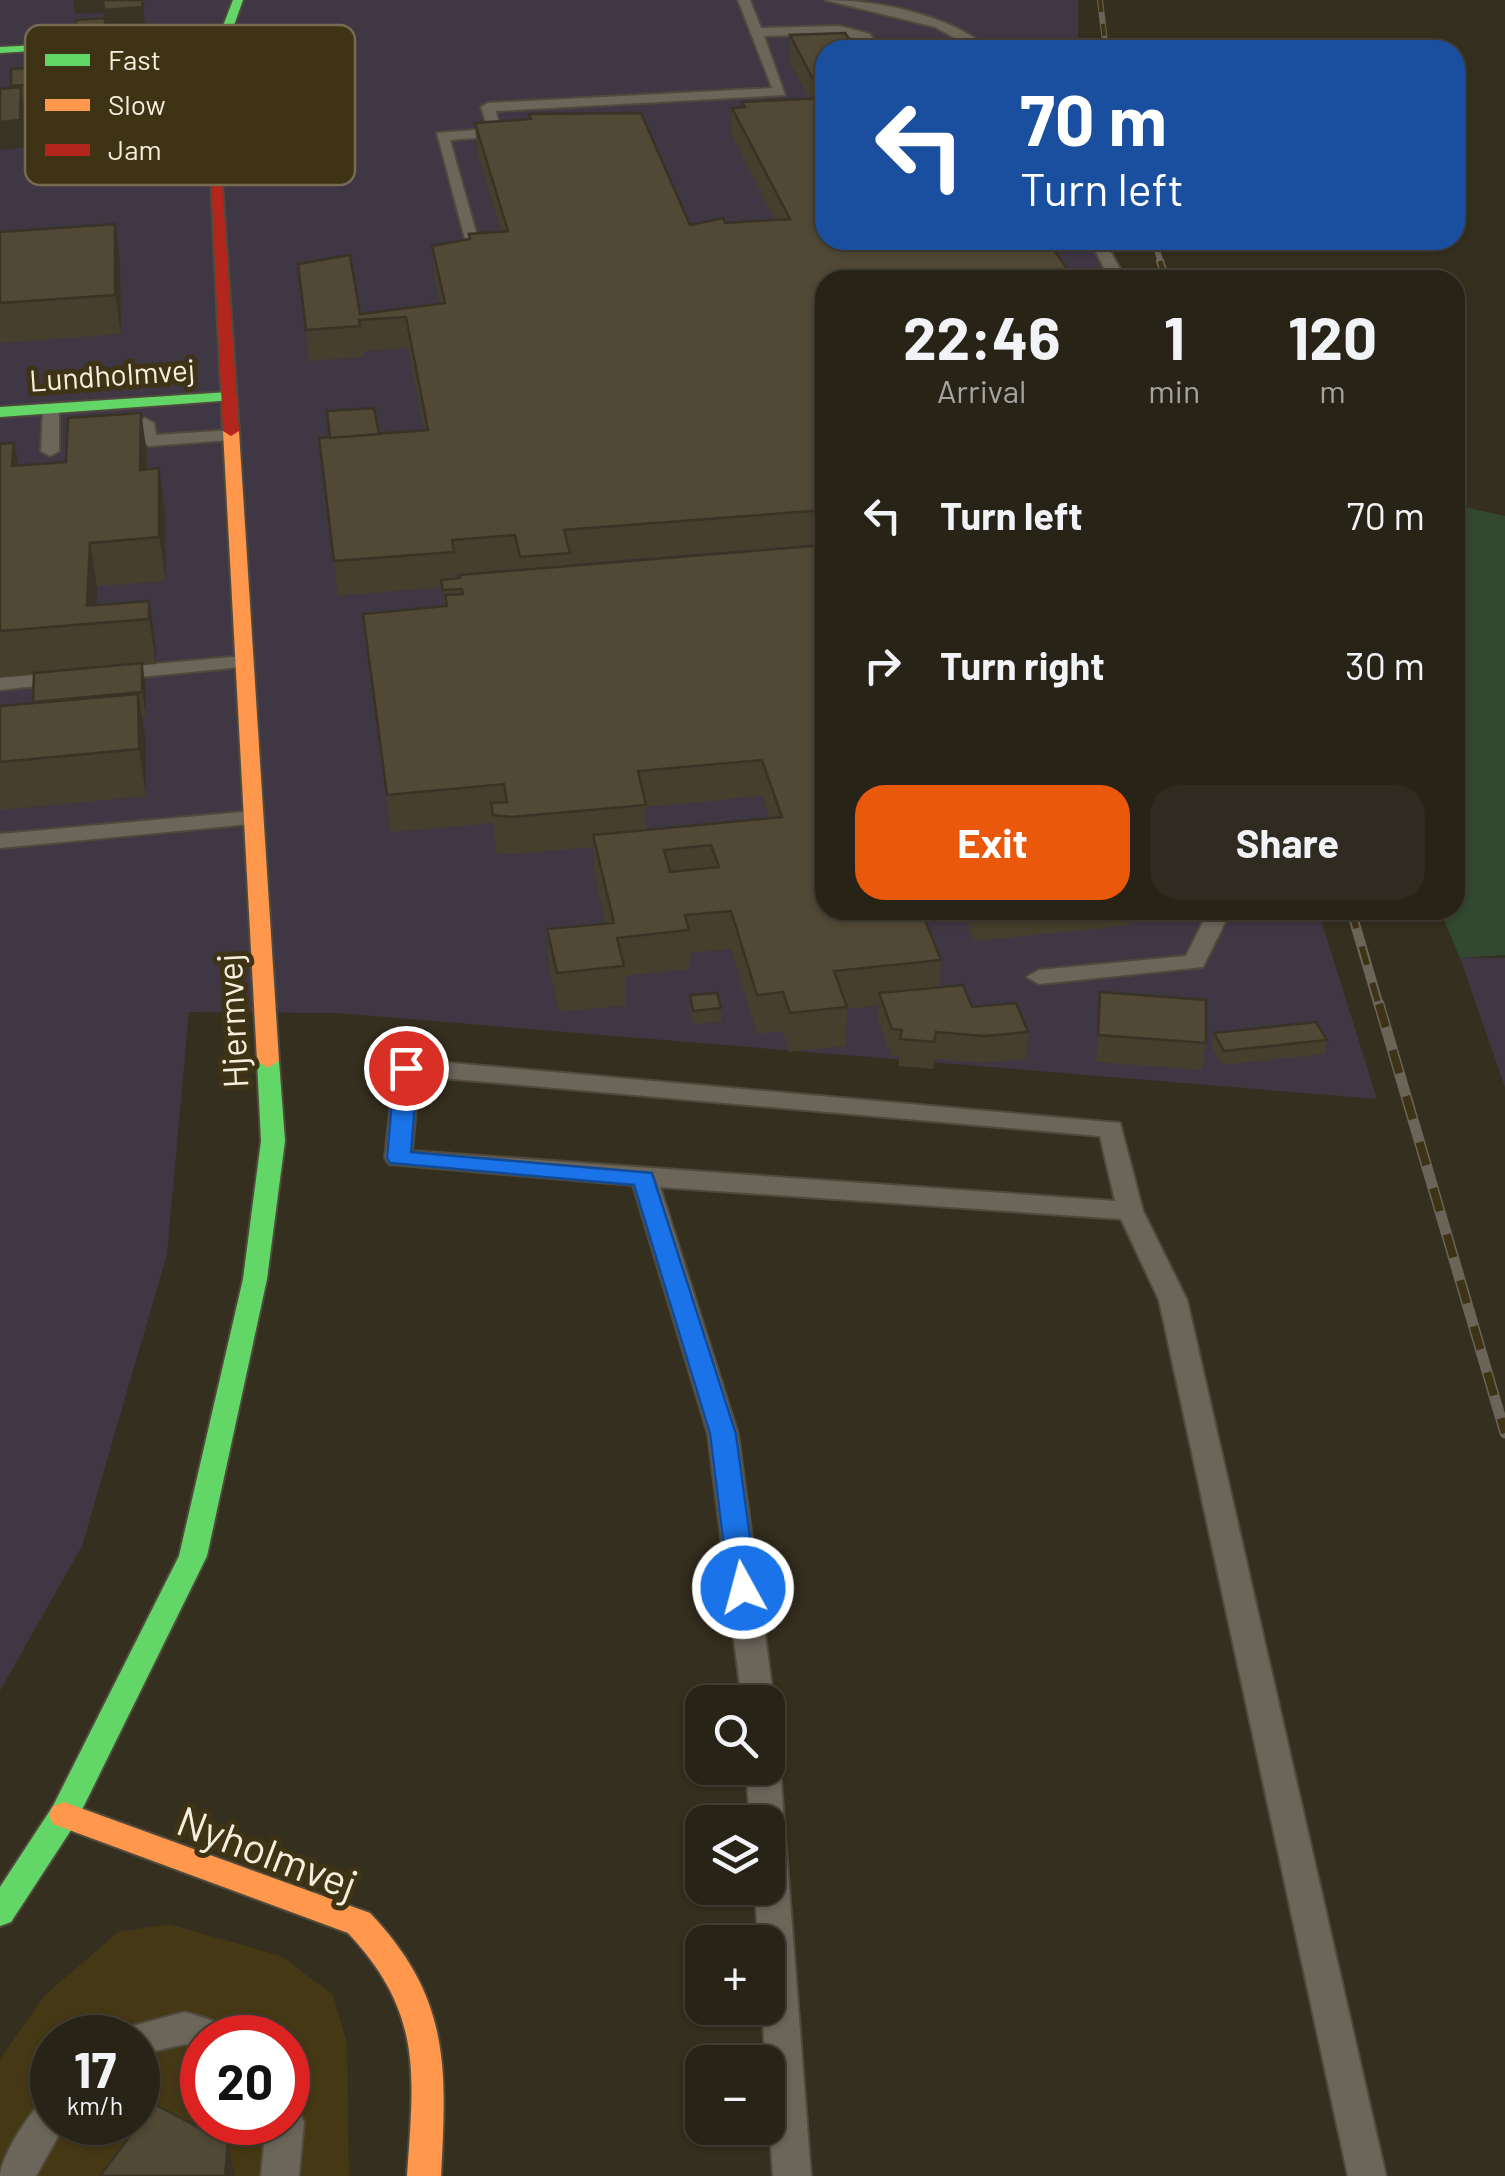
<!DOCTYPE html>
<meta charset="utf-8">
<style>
:root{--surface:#282317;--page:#302b20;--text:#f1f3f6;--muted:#a5a4a1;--line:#444036;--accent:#ea580c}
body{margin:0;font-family:Barlow,sans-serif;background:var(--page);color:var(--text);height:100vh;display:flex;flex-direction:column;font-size:38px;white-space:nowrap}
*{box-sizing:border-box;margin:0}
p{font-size:32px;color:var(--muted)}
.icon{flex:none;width:55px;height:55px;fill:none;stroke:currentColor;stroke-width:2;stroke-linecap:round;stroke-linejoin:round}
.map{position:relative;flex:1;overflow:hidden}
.panel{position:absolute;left:815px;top:270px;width:650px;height:650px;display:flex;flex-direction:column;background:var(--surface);border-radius:30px;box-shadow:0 2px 8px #0004,0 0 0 2px var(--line)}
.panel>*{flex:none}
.top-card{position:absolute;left:815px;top:40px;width:650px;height:210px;border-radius:30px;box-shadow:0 2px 8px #0004,0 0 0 2px var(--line);background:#1a4fa0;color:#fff;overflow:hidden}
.buttons{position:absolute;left:685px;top:1685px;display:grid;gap:20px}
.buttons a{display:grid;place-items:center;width:100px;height:100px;border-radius:20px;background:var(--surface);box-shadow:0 2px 8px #0004,0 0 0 2px var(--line);font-size:50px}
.speed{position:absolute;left:30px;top:2015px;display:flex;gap:20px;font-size:50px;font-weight:700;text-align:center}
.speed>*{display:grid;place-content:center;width:130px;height:130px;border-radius:50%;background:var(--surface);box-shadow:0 2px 8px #0004,0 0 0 2px var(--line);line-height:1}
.speed small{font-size:25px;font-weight:400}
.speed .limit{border:15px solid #d22;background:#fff;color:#111}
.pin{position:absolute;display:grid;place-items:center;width:85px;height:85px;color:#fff;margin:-42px;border:5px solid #fff;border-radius:50%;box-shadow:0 2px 10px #0007}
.me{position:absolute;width:110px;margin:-55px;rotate:353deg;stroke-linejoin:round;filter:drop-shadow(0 0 8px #0008)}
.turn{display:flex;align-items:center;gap:35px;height:210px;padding:0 40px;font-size:45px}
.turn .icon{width:130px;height:130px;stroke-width:2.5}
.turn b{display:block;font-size:70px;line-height:85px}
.eta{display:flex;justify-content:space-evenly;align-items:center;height:170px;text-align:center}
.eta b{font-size:60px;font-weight:700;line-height:70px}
.primary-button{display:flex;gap:20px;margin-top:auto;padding:20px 40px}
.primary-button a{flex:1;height:115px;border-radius:30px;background:var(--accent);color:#fff;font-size:40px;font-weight:700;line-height:115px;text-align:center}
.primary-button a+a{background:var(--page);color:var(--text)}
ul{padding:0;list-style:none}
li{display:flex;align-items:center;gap:30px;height:150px;padding:0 40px}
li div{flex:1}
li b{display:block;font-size:38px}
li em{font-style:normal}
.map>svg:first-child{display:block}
.built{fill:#453815;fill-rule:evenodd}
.industrial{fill:#3f3743}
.green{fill:#324830}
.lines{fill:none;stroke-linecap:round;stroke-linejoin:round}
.lane-casing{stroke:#504a3d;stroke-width:4}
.fast-casing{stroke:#504a3d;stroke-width:4}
.slow-casing{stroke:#504a3d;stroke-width:4}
.jam-casing{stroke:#504a3d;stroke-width:4}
.lane{fill:#6b655a;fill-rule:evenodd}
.fast{fill:#63d668;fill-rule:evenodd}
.slow{fill:#ff974d;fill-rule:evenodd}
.jam{fill:#b3261e;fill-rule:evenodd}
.rail-far3-casing{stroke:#6a6558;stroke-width:6}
.rail-far2-casing{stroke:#6a6558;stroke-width:8}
.rail-far1-casing{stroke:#6a6558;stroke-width:10}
.rail-casing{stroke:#6a6558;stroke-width:11}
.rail-far3{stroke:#3f3315;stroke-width:4;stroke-dasharray:12;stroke-linecap:butt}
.rail-far2{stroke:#3f3315;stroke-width:5;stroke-dasharray:15;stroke-linecap:butt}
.rail-far1{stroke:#3f3315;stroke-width:6;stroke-dasharray:19;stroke-linecap:butt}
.rail{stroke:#3f3315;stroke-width:8;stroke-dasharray:24;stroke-linecap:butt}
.wall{fill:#463f2e;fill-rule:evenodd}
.shaded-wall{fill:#393325}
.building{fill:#514935;stroke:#393325;stroke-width:2.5;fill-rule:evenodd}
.route{fill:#1a73e8;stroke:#114b97;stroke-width:2.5}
.labels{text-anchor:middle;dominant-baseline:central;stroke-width:10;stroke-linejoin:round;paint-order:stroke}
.far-street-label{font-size:30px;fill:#f6efde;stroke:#3f3315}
.street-label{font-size:35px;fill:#f6efde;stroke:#3f3315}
.near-street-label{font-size:42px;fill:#f6efde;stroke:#3f3315}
.key{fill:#3f3315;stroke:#766b51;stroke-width:2.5}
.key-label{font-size:28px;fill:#f6efde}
</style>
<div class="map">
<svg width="1505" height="2176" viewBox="0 0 1505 2176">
<rect width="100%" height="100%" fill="#352f1f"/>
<!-- built -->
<path class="built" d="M169,1924L281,1956L333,1995L347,2043L349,2176H0V2059L45,1995L118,1932ZM52,2038H138V2122H52ZM202,2038H288V2122H202Z"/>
<!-- industrial -->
<g class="industrial">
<polygon points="0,0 1078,0 1078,50 825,50 825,240 1110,240 1122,280 825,280 825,910 1318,910 1377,1099 336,1013 189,1012 167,1254 82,1546 0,1691"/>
<polygon points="1460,958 1505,958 1505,1087"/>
</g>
<!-- green -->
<polygon class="green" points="1455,505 1505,516 1505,955 1460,958 1440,910 1455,910"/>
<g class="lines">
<!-- lane casing -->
<g class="lane-casing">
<g id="lane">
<polygon points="738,0 750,0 761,28 839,26 870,34 880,50 868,50 861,40 839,34 764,36 785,95 496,111 501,136 450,140 477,236 465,239 437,133 488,129 481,107 488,103 772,88"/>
<path d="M825,0C879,0 950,15 991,50H976L935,27Z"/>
<polygon points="1090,240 1104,240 1126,280 1110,280"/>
<polygon points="51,404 59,409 59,451 50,456 41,451 43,409"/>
<polygon points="145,418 154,423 156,435 231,430 240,435 231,440 149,446 140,441 136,423"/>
<polygon points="244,656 251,658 251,666 110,680 100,674 110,668"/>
<polygon points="65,672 72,674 72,682 0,690 0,678"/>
<polygon points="253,811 261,813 264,818 261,823 0,848 0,834"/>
<polygon points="1209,910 1231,910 1203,967 1039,984 1027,977 1039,970 1186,956"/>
<path d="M407,1059L1120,1123L1143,1211L1187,1300L1386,2176H1348L1159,1300L1121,1219L660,1187L738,1434L774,1702L768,1712V1702H742L708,1434L633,1185L389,1164L385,1158L395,1067ZM419,1076L1100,1136L1115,1201L412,1151Z"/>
<polygon points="768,1756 775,1758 780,1768 811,2176 773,2176 762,2008 768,2008 768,1942 758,1942 755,1888 768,1888 768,1822 750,1822 746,1768 768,1768"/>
<polygon points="185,2012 232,2027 237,2038 202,2038 202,2049 185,2044 138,2055 138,2038 121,2038 125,2028"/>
<path d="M52,2096V2122H66L36,2176H0C2,2155 33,2103 52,2096Z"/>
<polygon points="288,2106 298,2110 304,2122 299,2176 261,2176 266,2122 288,2122"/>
</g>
</g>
<!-- fast casing -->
<g class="fast-casing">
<g id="fast">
<polygon points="233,0 243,0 218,70 222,183 216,187 210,183 206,70"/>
<polygon points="152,39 148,44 0,53 0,47"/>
<polygon points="229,392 237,397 234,400 0,417 0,407"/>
<polygon points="268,1054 279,1061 285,1141 267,1279 207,1556 75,1824 11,1922 0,1926 0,1887 53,1806 179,1556 243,1279 261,1141 257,1061"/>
</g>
</g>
<!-- slow casing -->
<g class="slow-casing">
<g id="slow">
<polygon points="231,426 239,431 279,1061 268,1068 257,1061 223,431"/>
<path d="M64,1802L370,1913C450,1997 447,2067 441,2176H407C414,2073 423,2013 348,1933L53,1824L49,1815L53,1806Z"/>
</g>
</g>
<!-- jam casing -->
<g class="jam-casing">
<polygon id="jam" points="211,180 222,183 239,431 231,436 223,431"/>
</g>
<!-- lane -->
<use href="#lane" class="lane"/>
<!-- fast -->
<use href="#fast" class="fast"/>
<!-- slow -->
<use href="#slow" class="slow"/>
<!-- jam -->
<use href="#jam" class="jam"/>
<!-- rail-far3 casing -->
<g class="rail-far3-casing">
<g id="rail-far3">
<polyline points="1100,0 1106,50"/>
<polyline points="1154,240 1161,263"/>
</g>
</g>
<!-- rail-far2 casing -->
<g class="rail-far2-casing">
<polyline id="rail-far2" points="1160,261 1166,280"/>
</g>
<!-- rail-far1 casing -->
<g class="rail-far1-casing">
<polyline id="rail-far1" points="1351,910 1379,1006"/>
</g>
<!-- rail casing -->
<g class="rail-casing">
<polyline id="rail" points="1379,1004 1505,1433"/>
</g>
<!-- rail-far3 -->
<use href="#rail-far3" class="rail-far3"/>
<!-- rail-far2 -->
<use href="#rail-far2" class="rail-far2"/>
<!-- rail-far1 -->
<use href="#rail-far1" class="rail-far1"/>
<!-- rail -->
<use href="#rail" class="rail"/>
</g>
<!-- wall -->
<g class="wall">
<polygon points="105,18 106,37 77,39 75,30"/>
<path d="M845,33L825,280V910L941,960L940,987L972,1007L1028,1032L1026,1059L982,1063L935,1059L933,1069L899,1066V1056H891L878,1020L879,1005L847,1009L846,1046L789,1052L783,1031L757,1034L731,949L689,953V969L625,976L626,1005L559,1012L549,968L547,929L606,924L594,872L593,847L514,854L496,853L493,823L391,832L363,614L444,607L442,587L338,596L319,438H330L327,411L379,434L425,430L408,348L363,351V357L309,361L298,264L360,314L440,303L434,276L432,246L469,239V234L501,232L477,150L475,123L529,120V114L690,225L775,220L732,135V108L742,107V102L809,99L790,62V35ZM820,544V545L570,566V564ZM517,569V570L456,579L455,574ZM762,796L770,818L646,830V807Z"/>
<polygon points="137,61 141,96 24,104 25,114 24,148 11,88 11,69"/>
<polygon points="0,232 120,262 121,334 0,343"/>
<polygon points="141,413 147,454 147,469 165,511 166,581 97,586 96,605 149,601 156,645 156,664 142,665 146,688 146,717 142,717 146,740 146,796 0,810 0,706 33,703 34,674 0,677 0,444 14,443 18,465 66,462"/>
<polygon points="962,910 1131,910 1130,925 975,941"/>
<polygon points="1100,992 1206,1043 1202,1070 1096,1062"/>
<polygon points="690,995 721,1008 721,1022 693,1024 690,1009"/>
<polygon points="1214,1033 1327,1040 1325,1054 1222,1065 1212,1047"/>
</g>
<!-- shaded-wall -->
<g class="shaded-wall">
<polygon points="73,0 118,0 143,7 145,25 106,27 104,13 75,14"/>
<polygon points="21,87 25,114 24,148 0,150 0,122"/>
<polygon points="115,224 120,262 121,334 115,295"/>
<polygon points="141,413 147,454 146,512 140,470"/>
<polygon points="14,443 22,485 12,466"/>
<polygon points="159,468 165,511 166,581 159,537"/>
<polygon points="90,543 97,586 96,623 87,606"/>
<polygon points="149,601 156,645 156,664 149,619"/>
<polygon points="142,663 146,688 146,717 142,692"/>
<polygon points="138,694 146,740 146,796 139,749"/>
<polygon points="228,2143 235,2176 225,2176"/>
</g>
<!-- building -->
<g class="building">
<polygon points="103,0 142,0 143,7 104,10"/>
<polygon points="105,18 105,28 75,30 76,20"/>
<polygon points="845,33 856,50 825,50 825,240 1047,240 1075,280 825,280 825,510 564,530 570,553 520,557 515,535 452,540 454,552 334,561 319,438 428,430 406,317 359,320 360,326 306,330 298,264 350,255 360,314 445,303 432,246 470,239 469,234 508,231 475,123 531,119 529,114 641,113 690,225 723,218 725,223 790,219 732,108 745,107 742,102 823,98 790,35"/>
<polygon points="137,61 138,78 11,86 11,69"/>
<polygon points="21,87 20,120 0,122 0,89"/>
<polygon points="115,224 115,295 0,303 0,232"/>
<polygon points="374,408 379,434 330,438 327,411"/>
<polygon points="141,413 140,470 159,468 159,537 90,543 87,606 149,601 149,619 0,631 0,444 14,443 12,466 66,462 68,418"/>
<path d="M821,534H825V910H921L941,960L834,971L847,1007L790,1013L783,992L757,995L731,911L685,915L689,930L617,938L624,966L557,973L547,929L614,923L593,835L782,817L762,760L638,771L646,805L512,817L493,815L491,803L507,802L504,784L387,795L363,614L447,606L445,595L463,594L462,589L443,590L441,580L460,578L459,575L825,545ZM711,845L719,867L670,872L664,850Z"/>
<polygon points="142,663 142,692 33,702 34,673"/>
<polygon points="138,694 139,749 0,762 0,706"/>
<polygon points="963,985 972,1007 1016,1003 1028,1032 984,1036 936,1032 934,1042 900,1039 902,1030 892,1029 879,993"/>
<polygon points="1100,992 1206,1000 1206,1043 1098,1035"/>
<polygon points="717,993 721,1008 693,1011 690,995"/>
<polygon points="1316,1022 1327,1040 1224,1051 1214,1033"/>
<polygon points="154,2104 228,2143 225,2176 100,2176"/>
</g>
<!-- route -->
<polygon class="route" points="406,1061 418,1068 411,1152 652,1173 736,1434 757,1588 753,1595 733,1595 729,1588 710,1434 634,1185 390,1163 387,1158 395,1068"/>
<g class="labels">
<!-- far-street labels -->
<g class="far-street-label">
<text transform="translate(112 374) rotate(-4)">Lundholmvej</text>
</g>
<!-- street labels -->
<g class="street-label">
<text transform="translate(231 1021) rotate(-93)">Hjermvej</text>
</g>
<!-- near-street labels -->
<g class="near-street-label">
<text transform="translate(268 1851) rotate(21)">Nyholmvej</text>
</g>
</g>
<!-- legend -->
<rect x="25" y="25" width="330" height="160" rx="15" class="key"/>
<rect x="45" y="54" width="45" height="12" fill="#63d668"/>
<rect x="45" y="99" width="45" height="12" fill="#ff974d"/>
<rect x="45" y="144" width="45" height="12" fill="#b3261e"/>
<g class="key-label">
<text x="108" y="70">Fast</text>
<text x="108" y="115">Slow</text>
<text x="108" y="160">Jam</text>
</g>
</svg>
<div class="buttons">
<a><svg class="icon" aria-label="search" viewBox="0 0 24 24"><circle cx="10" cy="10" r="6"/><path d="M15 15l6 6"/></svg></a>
<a><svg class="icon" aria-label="layers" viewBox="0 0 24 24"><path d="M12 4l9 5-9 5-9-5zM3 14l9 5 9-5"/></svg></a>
<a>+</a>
<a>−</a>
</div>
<div class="speed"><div>17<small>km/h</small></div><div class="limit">20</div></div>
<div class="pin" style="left:406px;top:1068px;background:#d93025"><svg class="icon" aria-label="arrive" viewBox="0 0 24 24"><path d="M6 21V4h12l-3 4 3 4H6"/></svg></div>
<svg class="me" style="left:743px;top:1588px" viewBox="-20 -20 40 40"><circle r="17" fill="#1a73e8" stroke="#fff" stroke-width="3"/><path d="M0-11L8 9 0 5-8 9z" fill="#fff"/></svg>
<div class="top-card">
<div class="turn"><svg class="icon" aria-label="left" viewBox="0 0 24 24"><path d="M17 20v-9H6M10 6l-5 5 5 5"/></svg><div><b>70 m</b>Turn left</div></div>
</div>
<section class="panel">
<div class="eta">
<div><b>22:46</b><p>Arrival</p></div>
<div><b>1</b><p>min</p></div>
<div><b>120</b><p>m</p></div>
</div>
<ul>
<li><svg class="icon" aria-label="left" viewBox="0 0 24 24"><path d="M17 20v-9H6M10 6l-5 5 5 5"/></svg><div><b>Turn left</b></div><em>70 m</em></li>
<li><svg class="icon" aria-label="right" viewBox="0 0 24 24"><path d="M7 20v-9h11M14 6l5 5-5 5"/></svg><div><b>Turn right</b></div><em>30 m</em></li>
</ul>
<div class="primary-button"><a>Exit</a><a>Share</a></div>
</section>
</div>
